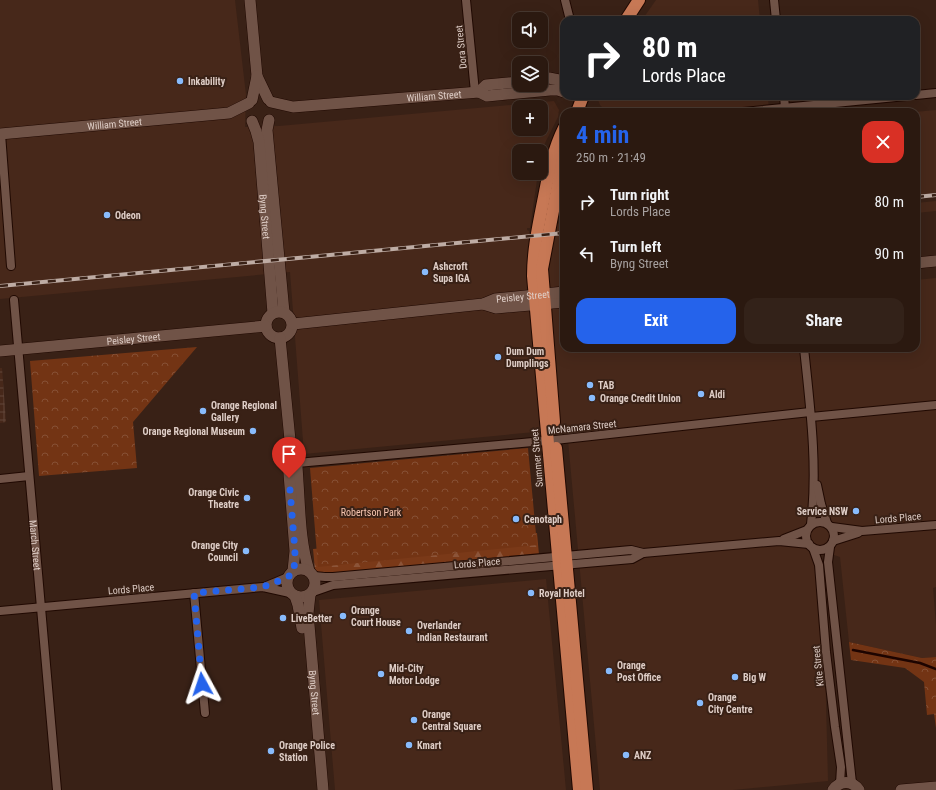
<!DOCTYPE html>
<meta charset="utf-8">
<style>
:root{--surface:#2b1910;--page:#332219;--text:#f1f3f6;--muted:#a6a09f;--line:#473830;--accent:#2563eb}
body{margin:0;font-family:"Roboto Condensed",sans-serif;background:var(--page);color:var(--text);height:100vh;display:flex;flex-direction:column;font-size:15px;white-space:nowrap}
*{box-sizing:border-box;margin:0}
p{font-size:13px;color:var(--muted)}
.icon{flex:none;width:22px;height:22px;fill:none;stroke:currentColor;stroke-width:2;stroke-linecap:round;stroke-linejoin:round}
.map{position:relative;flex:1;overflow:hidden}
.panel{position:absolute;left:560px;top:108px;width:360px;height:244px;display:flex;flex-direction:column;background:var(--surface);border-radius:12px;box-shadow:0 4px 16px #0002,0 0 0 1px var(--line)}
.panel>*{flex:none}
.hud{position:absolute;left:560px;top:16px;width:360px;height:84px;border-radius:12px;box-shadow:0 4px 16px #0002,0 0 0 1px var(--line);background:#202124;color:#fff;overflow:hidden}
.fabs{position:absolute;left:512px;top:12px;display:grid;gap:8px}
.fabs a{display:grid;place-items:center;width:36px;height:36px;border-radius:8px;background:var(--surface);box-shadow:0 4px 16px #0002,0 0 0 1px var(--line);font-size:20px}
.pin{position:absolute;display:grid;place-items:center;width:34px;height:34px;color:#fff;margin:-41px -17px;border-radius:50% 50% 50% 0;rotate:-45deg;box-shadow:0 0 4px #0007}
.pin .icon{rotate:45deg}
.me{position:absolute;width:44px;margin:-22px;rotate:355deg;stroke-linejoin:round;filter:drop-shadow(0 0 3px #0008)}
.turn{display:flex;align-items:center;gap:14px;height:84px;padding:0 16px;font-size:18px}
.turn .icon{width:52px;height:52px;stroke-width:2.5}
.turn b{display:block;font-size:28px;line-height:34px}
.round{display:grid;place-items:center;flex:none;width:42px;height:42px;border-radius:12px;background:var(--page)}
.headline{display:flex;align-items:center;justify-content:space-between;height:68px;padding:0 16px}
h1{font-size:24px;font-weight:700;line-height:30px;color:var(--accent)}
.button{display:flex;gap:8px;margin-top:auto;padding:8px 16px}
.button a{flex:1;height:46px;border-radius:12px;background:var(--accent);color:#fff;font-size:16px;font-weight:700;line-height:46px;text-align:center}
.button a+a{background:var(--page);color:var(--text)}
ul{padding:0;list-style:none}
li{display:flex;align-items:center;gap:12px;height:52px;padding:0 16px}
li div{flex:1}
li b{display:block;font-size:15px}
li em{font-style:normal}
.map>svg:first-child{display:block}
.built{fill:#47281a;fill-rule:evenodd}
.industrial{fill:url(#industrial-grid)}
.forest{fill:url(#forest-firs)}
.park{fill:url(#park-crowns)}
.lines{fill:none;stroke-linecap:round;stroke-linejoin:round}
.stream{stroke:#1d0400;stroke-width:2.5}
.street-casing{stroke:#200902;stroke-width:10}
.secondary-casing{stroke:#200902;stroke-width:12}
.highway-casing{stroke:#200902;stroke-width:14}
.street{stroke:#705347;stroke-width:8}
.secondary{stroke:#705347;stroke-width:11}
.highway{stroke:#c77855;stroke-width:12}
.rail-casing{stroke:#beaca4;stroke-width:4}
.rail{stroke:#392116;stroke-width:2.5;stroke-dasharray:8;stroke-linecap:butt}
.route{stroke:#2563eb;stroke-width:7;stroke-dasharray:0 12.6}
.poi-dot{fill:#88bbfc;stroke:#392116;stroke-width:1.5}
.labels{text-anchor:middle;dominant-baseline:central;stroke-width:4;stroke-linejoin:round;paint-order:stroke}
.street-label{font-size:10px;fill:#decdc6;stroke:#392116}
.poi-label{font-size:10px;font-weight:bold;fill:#decdc6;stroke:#392116;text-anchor:start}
.park-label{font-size:10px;fill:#f6c5b0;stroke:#392116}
</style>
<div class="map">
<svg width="936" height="790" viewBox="0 0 936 790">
<defs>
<pattern id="industrial-grid" width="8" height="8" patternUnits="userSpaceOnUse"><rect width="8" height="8" fill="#47281a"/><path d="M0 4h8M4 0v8" fill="none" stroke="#61463a"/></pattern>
<pattern id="forest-firs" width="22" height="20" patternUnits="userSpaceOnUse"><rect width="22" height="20" fill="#7a3918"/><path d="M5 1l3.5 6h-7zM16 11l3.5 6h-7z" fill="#8c5438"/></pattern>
<pattern id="park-crowns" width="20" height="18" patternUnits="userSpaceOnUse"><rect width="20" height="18" fill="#733414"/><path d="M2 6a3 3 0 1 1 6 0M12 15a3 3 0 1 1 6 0" fill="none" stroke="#865035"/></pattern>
</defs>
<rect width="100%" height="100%" fill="#392116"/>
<!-- built -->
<g class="built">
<path d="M0,0H235L246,95L245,127L279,126L554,101L559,110L558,117L543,147L541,158V151H519V173H538L530,228H527V230L529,231V233L545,231L559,223L564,192V348H916V280L936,278V587L933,588L936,625V657L922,658L849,642L840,557L813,548L824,625L828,781L733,790H600L567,429L304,454L290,272L0,299ZM519,107H541V129H519Z"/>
<polygon points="656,0 758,0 760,20 642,20"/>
<polygon points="600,96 768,96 769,112 604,112 604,109 600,105 598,100"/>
<polygon points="936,110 936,196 916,197 916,112 914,112"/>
<polygon points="936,201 936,211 916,213 916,203"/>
<polygon points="546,579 566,790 335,790 319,600"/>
</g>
<!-- industrial -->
<polygon class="industrial" points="0,368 2,368 6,422 0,423"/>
<!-- forest -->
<polygon class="forest" points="537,533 539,555 321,574 315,570 313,549 426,539"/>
<!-- park -->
<g class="park">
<polygon points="197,347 133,422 137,468 39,476 30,361"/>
<polygon points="528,448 537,545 318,567 310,468"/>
<polygon points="849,642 922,658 936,657 936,728 934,714 927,715 924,682 905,668 851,660"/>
</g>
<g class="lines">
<!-- stream -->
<polyline class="stream" points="853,650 920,663 936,669"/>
<!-- street casing -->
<g class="street-casing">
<g id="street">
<polyline points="466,0 475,92"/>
<polyline points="565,0 570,20"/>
<polyline points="774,0 776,20"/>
<polyline points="916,95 936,93"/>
<polyline points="784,96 785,108"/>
<polyline points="743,112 906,96"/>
<polyline points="1,134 11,266"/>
<path id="s1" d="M14,300L57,790"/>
<path d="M804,348C810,406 818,466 811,524"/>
<polyline points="811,417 936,405"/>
<polyline points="294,460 297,463 555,440 810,412"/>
<polyline points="0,479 29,476"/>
<polyline points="817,485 821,504 827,523"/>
<circle cx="820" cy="536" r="14"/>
<polyline points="832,527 862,531 936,525"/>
<polyline points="784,539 807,530"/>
<polyline points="833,541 858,533"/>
<polyline points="830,547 828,562 852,783"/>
<polyline points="813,548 819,565 826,652 835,727 841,767 840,784"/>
<polyline points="314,576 325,577 333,577 631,550 643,553"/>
<polyline points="264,587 288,577"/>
<polyline points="313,592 333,585 632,559 643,553 779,541 809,544"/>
<polyline points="194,593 205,713"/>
<polyline points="0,611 263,587 290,593"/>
</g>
</g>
<!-- secondary casing -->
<g class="secondary-casing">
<g id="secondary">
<polyline points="250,0 257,76 268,99"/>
<polyline points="541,79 549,78 564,81"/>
<polyline points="479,92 486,85 519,82"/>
<polyline points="252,100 257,76"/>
<path id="s2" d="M271,102L293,107L479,92L487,96L550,90H558L564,92"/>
<polyline points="269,120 267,130 284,312"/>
<path id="s3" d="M252,121L256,131L259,142L273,313"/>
<path id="s4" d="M0,134L229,113L249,103"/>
<polyline points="916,263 936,261"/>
<polyline points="483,304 496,308 564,302"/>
<circle cx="279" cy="325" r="13"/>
<path id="s5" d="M293,324L483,304L495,299L564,292"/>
<path d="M280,338L290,440C297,453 297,467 298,482C300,511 300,542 309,571"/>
<path id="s6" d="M0,351L266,326"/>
<polyline points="290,440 287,448 295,551 293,571"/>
<circle cx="301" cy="583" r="14"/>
<path id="s7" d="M310,595L308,613L323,790"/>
<polyline points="295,596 298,605 302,628"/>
<path d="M833,790C840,780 852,780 859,790"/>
<polyline points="901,790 936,787"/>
</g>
</g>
<!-- highway casing -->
<g class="highway-casing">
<g id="highway">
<polyline points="626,20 639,0"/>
<polyline points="577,112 583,96"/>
<path d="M564,128C552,152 548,177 543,202C538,227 533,251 533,276L579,790"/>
<polyline points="554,422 542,269 564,153"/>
<polyline points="556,448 587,790"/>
</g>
</g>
<!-- street -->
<use href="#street" class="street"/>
<!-- secondary -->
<use href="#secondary" class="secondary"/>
<!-- highway -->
<use href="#highway" class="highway"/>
<!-- rail casing -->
<g class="rail-casing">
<g id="rail">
<polyline points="916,197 936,195"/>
<polyline points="0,286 564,233"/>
</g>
</g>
<!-- rail -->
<use href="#rail" class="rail"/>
</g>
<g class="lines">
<!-- route -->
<polyline class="route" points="202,684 194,593 263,587 288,577 294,571 295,551 289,478"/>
</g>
<!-- markers -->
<g class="poi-dot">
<circle cx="180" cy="81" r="4"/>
<circle cx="107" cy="215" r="4"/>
<circle cx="425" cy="272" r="4"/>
<circle cx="498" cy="357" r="4"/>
<circle cx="590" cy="385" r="4"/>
<circle cx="701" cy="394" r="4"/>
<circle cx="592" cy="398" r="4"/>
<circle cx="203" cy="411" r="4"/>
<circle cx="253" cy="431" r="4"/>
<circle cx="247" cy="498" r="4"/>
<circle cx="856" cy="511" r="4"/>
<circle cx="516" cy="519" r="4"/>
<circle cx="246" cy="551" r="4"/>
<circle cx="531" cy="593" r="4"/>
<circle cx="343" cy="616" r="4"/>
<circle cx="283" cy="618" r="4"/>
<circle cx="409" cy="631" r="4"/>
<circle cx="609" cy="671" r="4"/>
<circle cx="381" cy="674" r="4"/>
<circle cx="735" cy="677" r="4"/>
<circle cx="700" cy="703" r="4"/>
<circle cx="414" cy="720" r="4"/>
<circle cx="409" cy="745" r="4"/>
<circle cx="271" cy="751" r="4"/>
<circle cx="626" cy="755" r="4"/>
</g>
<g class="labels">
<!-- street labels -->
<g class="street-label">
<text transform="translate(461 47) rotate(-96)">Dora Street</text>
<text stroke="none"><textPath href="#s2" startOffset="164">William Street</textPath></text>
<text stroke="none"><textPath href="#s4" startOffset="115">William Street</textPath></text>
<text stroke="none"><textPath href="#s3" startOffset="97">Byng Street</textPath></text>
<text stroke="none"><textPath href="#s5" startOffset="232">Peisley Street</textPath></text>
<text stroke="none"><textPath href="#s6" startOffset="134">Peisley Street</textPath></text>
<text transform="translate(582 427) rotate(-6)">McNamara Street</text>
<text transform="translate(537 458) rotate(-95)">Summer Street</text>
<text transform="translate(898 518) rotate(-5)">Lords Place</text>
<text stroke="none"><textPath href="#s1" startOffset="246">March Street</textPath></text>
<text transform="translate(477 563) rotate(-5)">Lords Place</text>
<text transform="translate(131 589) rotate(-5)">Lords Place</text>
<text transform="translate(818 666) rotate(-96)">Kite Street</text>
<text stroke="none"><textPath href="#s7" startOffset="98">Byng Street</textPath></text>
</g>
<!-- poi labels -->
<g class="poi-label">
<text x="188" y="81">Inkability</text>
<text x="115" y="215">Odeon</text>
<text x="433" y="266">Ashcroft<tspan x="433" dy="12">Supa IGA</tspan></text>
<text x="506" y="351">Dum Dum<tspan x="506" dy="12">Dumplings</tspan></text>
<text x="598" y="385">TAB</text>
<text x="709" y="394">Aldi</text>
<text x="600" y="398">Orange Credit Union</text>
<text x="211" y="405">Orange Regional<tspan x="211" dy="12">Gallery</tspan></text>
<text x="245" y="431" text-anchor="end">Orange Regional Museum</text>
<text x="239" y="492" text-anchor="end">Orange Civic<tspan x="239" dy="12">Theatre</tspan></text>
<text x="848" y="511" text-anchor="end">Service NSW</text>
<text x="524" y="519">Cenotaph</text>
<text x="238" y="545" text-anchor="end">Orange City<tspan x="238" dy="12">Council</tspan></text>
<text x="539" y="593">Royal Hotel</text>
<text x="351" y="610">Orange<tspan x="351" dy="12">Court House</tspan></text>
<text x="291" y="618">LiveBetter</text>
<text x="417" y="625">Overlander<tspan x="417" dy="12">Indian Restaurant</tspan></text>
<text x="617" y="665">Orange<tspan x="617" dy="12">Post Office</tspan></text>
<text x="389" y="668">Mid-City<tspan x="389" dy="12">Motor Lodge</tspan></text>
<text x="743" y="677">Big W</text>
<text x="708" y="697">Orange<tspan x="708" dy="12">City Centre</tspan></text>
<text x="422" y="714">Orange<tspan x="422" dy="12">Central Square</tspan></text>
<text x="279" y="745">Orange Police<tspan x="279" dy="12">Station</tspan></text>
<text x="417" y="745">Kmart</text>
<text x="634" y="755">ANZ</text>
</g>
<!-- park labels -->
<g class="park-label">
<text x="371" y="512">Robertson Park</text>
</g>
</g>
</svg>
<div class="fabs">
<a><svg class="icon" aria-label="sound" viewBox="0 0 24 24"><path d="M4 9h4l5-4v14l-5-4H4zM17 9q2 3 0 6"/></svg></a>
<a><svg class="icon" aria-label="layers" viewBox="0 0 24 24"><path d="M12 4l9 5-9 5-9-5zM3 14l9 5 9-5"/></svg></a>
<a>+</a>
<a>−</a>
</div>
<div class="pin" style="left:289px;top:478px;background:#d93025"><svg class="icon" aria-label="arrive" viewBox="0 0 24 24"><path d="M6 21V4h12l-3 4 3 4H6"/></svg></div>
<svg class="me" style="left:202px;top:684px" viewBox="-20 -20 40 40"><path d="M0-17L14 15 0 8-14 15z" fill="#2563eb" stroke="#fff" stroke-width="4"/></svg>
<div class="hud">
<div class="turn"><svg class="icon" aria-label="right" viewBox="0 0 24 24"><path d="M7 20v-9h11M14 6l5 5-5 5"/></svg><div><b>80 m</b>Lords Place</div></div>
</div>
<section class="panel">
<div class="headline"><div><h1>4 min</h1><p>250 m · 21:49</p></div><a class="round" style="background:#d93025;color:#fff"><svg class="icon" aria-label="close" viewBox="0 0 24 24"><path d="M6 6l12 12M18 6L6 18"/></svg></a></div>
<ul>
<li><svg class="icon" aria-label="right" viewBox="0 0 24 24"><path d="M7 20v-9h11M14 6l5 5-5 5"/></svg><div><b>Turn right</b><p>Lords Place</p></div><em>80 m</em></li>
<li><svg class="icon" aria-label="left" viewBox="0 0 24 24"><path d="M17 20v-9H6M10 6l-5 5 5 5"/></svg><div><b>Turn left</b><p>Byng Street</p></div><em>90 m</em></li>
</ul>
<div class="button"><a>Exit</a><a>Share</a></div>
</section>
</div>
